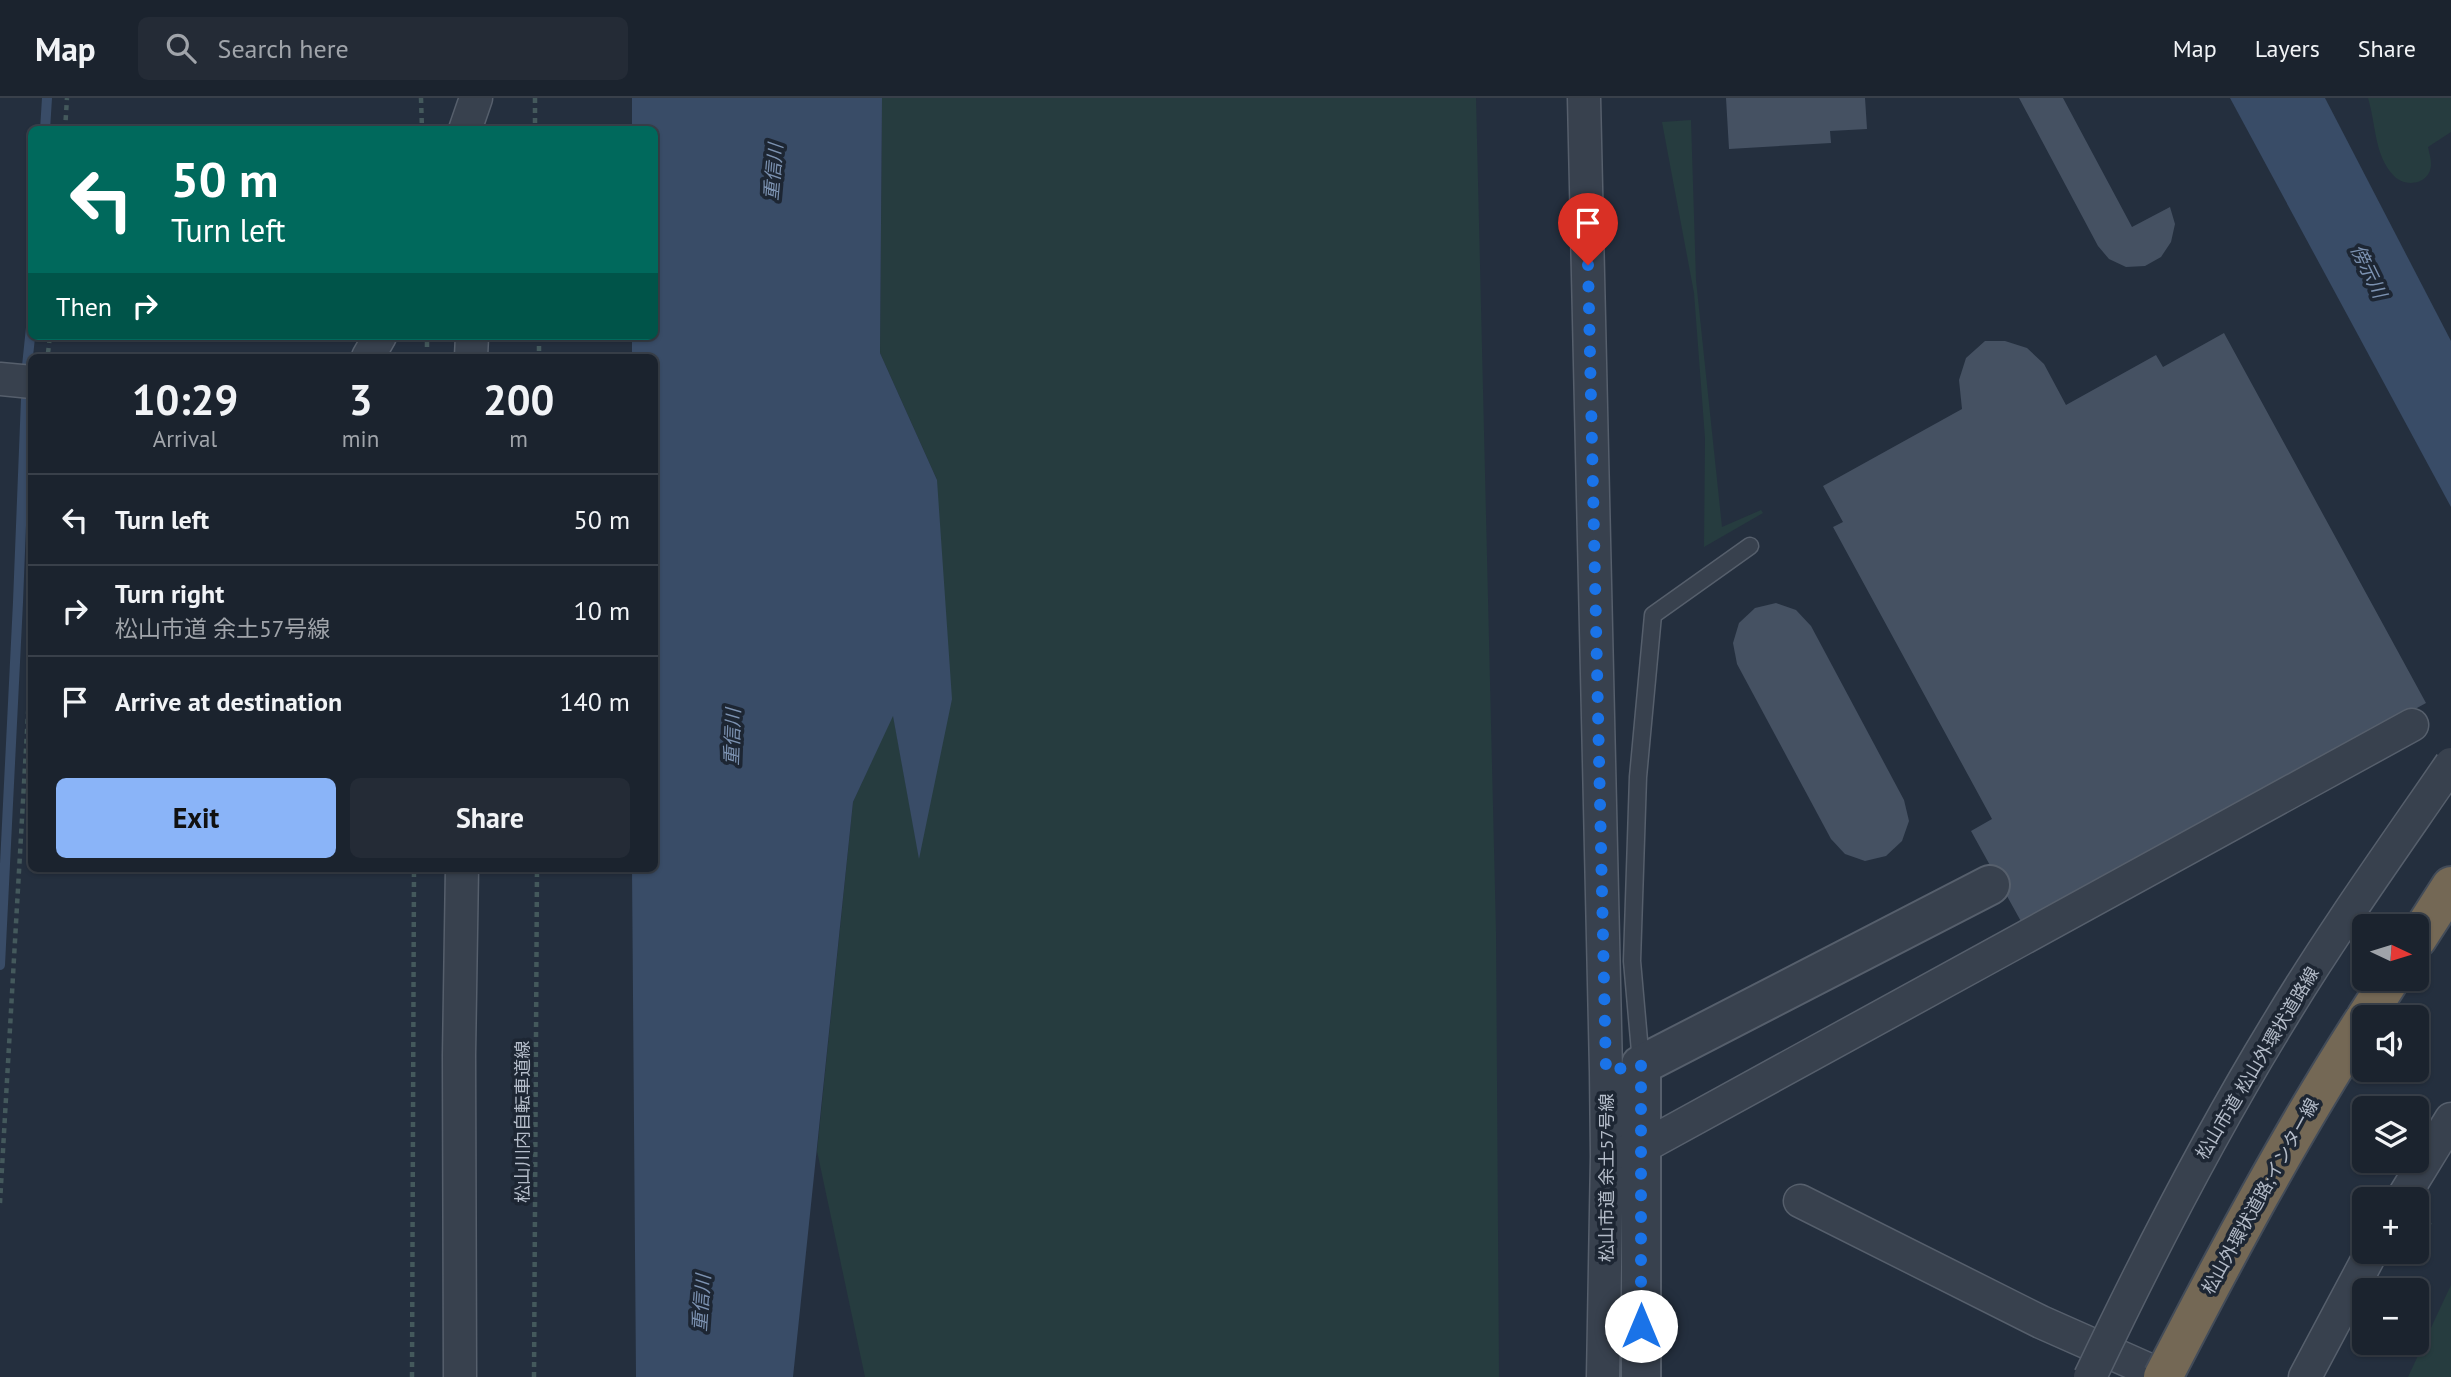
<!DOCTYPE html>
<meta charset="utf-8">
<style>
:root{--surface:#1b232e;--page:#242b36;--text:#f1f3f6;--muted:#a0a4aa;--line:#39404a;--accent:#8ab4f8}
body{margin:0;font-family:"PT Sans","Noto Sans JP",sans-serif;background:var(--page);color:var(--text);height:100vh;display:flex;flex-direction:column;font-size:26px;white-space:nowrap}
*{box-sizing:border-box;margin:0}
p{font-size:23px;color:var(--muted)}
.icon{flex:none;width:38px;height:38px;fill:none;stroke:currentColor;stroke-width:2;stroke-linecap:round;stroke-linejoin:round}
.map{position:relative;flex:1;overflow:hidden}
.details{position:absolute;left:28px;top:256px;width:630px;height:518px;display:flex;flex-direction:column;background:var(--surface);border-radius:10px;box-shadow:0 2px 5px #0004,0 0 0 2px var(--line)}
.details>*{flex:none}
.hud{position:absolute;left:28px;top:28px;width:630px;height:214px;border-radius:10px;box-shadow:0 2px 5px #0004,0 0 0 2px var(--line);background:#00695c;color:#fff;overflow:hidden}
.needle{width:46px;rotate:94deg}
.fabs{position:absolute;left:2352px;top:816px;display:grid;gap:14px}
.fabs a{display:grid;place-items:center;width:77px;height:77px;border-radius:10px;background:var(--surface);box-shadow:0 2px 5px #0004,0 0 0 2px var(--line);font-size:35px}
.pin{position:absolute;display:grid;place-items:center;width:60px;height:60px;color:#fff;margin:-72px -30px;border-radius:50% 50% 50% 0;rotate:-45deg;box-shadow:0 0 7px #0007}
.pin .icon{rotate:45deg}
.me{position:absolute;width:77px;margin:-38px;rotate:0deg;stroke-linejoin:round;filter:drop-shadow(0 0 5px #0008)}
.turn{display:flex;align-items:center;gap:24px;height:147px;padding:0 28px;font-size:32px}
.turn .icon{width:91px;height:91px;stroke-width:2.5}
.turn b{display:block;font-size:49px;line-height:60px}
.then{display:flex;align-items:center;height:66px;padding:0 28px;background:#0003;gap:14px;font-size:26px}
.eta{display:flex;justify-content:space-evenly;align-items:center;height:119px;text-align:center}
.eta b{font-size:42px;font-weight:700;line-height:49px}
.action{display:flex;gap:14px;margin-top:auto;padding:14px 28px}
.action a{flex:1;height:80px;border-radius:10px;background:var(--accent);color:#111;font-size:28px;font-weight:700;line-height:80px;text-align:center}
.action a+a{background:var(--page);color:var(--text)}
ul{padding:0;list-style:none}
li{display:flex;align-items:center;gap:21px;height:91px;padding:0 28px;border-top:2px solid var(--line)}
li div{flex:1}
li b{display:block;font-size:26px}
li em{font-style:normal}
header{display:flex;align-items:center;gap:42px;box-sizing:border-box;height:98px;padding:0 35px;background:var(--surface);border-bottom:2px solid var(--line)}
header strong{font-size:33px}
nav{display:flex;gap:38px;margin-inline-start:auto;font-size:24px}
.search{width:490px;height:63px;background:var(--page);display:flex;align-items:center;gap:18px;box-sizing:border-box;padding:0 24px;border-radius:10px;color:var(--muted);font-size:26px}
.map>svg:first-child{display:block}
.green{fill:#263c3f}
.water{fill:#394c67}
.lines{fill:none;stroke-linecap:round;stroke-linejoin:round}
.stream{stroke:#394c67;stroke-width:10}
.building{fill:#455162}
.service-casing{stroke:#565f6c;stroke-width:19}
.minor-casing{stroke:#565f6c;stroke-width:35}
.tertiary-casing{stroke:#565f6c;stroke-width:42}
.motorway-casing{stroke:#434c59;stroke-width:42}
.path{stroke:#44595c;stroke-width:4.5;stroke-dasharray:5 5;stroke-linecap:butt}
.service{stroke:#38414e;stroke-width:16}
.minor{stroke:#38414e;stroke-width:32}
.tertiary{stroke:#38414e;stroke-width:38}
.motorway{stroke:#746855;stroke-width:38}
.minor-bridge-casing{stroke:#565f6c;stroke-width:35;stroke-linecap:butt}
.motorway-bridge-casing{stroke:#434c59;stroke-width:42;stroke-linecap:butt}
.minor-bridge{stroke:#38414e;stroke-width:32}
.motorway-bridge{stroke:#746855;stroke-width:38}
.route{stroke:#1a73e8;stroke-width:12;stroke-dasharray:0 21.6}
.labels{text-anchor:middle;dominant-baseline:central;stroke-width:7;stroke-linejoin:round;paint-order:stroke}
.street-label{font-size:18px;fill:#b4bcc9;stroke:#1d2633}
.water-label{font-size:19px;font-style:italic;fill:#7c92b1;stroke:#1d2633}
</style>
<header>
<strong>Map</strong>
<div class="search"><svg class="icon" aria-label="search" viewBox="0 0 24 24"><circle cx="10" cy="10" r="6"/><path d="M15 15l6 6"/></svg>Search here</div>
<nav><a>Map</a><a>Layers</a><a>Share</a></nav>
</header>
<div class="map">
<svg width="2451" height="1279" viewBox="0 0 2451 1279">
<rect width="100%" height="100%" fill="#242f3e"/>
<!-- green -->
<g class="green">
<polygon points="882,0 1476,0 1496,834 1499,1279 865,1279 817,1053 853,704 893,616 919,758 937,382 880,255"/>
<path d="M2368,0H2451V34L2428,49C2429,54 2431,60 2431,66C2431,85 2407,91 2394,78C2374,58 2376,26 2368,0Z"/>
<polygon points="1691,22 1696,182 1722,429 1761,412 1763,415 1704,449 1705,340 1694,195 1662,24"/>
<polygon points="2451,1187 2451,1279 2408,1279"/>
</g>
<!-- water -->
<g class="water">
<polygon points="632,0 882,0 880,255 937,382 952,601 919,761 893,618 853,704 793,1279 636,1279 632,770 654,770 654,259 632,259 632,238 654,238 654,32 632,31"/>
<polygon points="2230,0 2325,0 2451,243 2451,409"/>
</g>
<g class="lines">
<!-- stream -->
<g class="stream">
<polyline points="45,32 47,0"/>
<polyline points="27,268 32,220"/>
<polyline points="0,867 18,504 26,301"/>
</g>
</g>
<!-- building -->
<g class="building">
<polygon points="1726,0 1865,0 1867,31 1830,33 1831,45 1729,51"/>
<polygon points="2019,0 2063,0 2132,129 2170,109 2175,126 2171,144 2161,159 2145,168 2126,169 2109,161 2098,148"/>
<polygon points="2224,235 2426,605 2023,827 1971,733 1992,721 1833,429 1843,424 1823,388 1962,311 1959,282 1966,260 1985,243 2005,243 2027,250 2044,266 2066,307 2156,257 2163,269"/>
<polygon points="1776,505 1796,512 1811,528 1904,702 1909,723 1902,743 1886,758 1865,763 1845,756 1831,741 1737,566 1733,545 1739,525 1755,510"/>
</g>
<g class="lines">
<!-- service casing -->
<g class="service-casing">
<polyline id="service" points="1641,965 1632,863 1638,679 1653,517 1750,448"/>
</g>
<!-- minor casing -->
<g class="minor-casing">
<g id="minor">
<polyline points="1584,0 1606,973 1607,1058 1603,1279"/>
<polyline points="465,32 476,0"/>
<polyline points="368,259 380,238"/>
<polyline points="471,259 472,238"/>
<polyline points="0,281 32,284"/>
<polyline points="1623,1054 1641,1050 2412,627"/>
<polyline points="2402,1101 2451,1021"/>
<polyline points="1800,1103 2041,1224 2165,1279"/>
<polyline points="460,1279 459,957 462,770"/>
<polyline points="2305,1279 2372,1153"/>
</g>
</g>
<!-- tertiary casing -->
<g class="tertiary-casing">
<polyline id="tertiary" points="1641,1279 1641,967 1990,787"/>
</g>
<!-- motorway casing -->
<g class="motorway-casing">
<g id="motorway">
<polyline points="2417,841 2451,788"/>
<polyline points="2366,919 2391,880"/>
</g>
</g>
<!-- path -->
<g class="path">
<polyline points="421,0 422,32"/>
<polyline points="535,0 535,32"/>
<polyline points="65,32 67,0"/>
<polyline points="539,238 539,259"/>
<polyline points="48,255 50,238"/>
<polyline points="427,259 427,238"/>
<polyline points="0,1105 32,546"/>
<polyline points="2417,1146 2430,1124"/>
<polyline points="412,1279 414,770"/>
<polyline points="534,1279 537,770"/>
</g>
<!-- service -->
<use href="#service" class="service"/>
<!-- minor -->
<use href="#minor" class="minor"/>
<!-- tertiary -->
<use href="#tertiary" class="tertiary"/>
<!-- motorway -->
<use href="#motorway" class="motorway"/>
<!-- minor-bridge casing -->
<g class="minor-bridge-casing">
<path id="minor-bridge" d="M2090,1279C2147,1159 2208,1040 2277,927C2331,837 2392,752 2451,666"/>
</g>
<!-- motorway-bridge casing -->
<g class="motorway-bridge-casing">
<path id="motorway-bridge" d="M2163,1279C2226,1157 2290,1037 2364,922"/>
</g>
<!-- minor-bridge -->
<use href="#minor-bridge" class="minor-bridge"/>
<!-- motorway-bridge -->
<use href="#motorway-bridge" class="motorway-bridge"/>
</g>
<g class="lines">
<!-- route -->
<polyline class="route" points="1588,167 1606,973 1641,967 1641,1228"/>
</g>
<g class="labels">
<!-- street labels -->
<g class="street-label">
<text transform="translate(2257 965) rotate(-59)">松山市道 松山外環状道路線</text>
<text transform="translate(522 1024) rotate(-90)">松山川内自転車道線</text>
<text transform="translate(1606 1080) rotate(-90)">松山市道 余土57号線</text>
<text transform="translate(2260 1098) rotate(-61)">松山外環状道路;インター線</text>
</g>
<!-- water labels -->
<g class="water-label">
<text transform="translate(773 74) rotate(-85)">重信川</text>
<text transform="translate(2369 173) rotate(64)">傍示川</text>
<text transform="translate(732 639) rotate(-88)">重信川</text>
<text transform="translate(701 1205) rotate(-86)">重信川</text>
</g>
</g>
</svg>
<div class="fabs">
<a><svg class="needle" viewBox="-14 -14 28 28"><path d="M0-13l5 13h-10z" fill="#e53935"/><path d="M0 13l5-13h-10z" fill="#a0a4aa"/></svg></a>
<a><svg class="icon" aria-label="sound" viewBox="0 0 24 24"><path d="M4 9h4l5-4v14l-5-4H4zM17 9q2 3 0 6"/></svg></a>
<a><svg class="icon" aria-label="layers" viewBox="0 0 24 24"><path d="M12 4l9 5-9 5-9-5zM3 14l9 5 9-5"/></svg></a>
<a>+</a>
<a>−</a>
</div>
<div class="pin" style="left:1588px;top:167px;background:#d93025"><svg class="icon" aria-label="arrive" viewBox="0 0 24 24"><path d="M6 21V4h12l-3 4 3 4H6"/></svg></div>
<svg class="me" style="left:1641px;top:1228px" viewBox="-20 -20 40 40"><circle r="19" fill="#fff"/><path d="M0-13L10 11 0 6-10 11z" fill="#1a73e8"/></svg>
<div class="hud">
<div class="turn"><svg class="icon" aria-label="left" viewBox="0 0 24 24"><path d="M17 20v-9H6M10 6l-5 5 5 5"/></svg><div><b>50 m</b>Turn left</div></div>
<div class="then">Then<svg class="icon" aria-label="right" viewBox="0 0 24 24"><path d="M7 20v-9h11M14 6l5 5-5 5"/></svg></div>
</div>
<section class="details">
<div class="eta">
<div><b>10:29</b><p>Arrival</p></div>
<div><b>3</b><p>min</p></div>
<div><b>200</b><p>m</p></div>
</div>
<ul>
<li><svg class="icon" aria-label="left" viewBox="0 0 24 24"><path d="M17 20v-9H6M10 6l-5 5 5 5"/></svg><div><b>Turn left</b></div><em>50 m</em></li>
<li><svg class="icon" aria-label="right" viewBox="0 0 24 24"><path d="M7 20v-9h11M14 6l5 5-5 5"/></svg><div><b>Turn right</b><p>松山市道 余土57号線</p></div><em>10 m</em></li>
<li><svg class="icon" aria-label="arrive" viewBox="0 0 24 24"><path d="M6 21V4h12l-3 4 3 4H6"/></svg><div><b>Arrive at destination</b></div><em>140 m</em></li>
</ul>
<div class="action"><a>Exit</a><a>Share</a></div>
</section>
</div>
